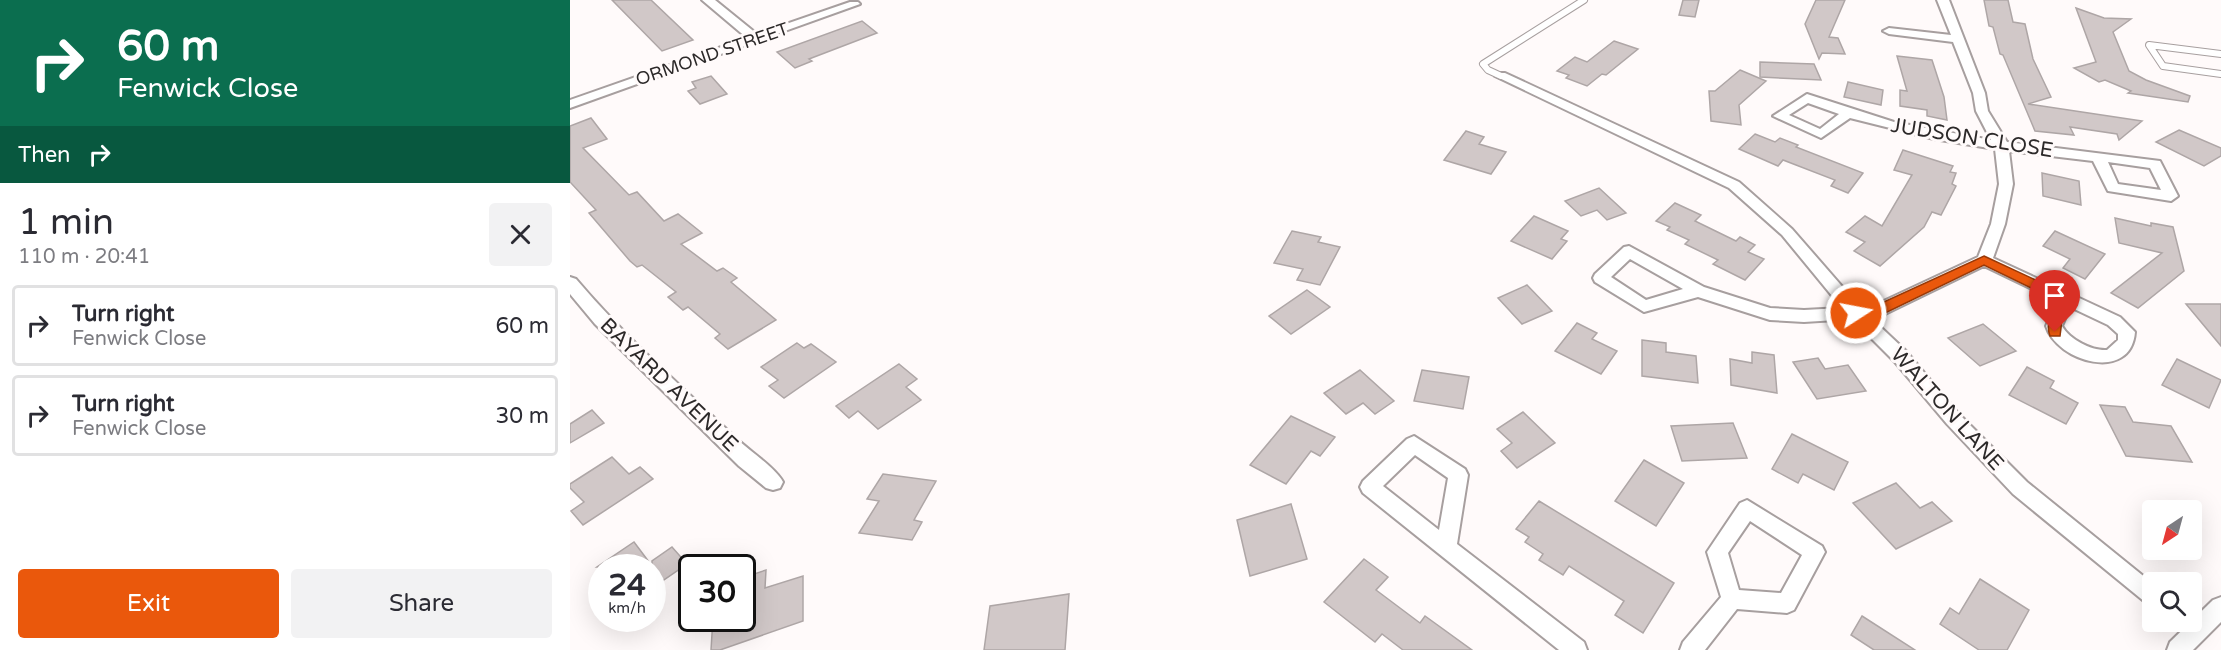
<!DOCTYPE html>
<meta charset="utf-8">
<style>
:root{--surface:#fff;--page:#f2f2f3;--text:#2b2b33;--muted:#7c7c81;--line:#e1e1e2;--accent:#ea580c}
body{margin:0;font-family:"Varela Round",sans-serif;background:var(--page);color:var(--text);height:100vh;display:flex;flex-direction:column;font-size:22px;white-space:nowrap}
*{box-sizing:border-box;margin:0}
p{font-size:20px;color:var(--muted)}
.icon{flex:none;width:33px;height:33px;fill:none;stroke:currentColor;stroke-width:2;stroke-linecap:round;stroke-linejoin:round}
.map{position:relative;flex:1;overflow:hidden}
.sheet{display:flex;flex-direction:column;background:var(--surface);width:570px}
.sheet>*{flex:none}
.banner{background:#0b6e4f;color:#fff;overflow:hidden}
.needle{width:39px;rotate:216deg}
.fabs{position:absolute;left:1572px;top:500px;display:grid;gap:12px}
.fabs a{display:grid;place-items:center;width:60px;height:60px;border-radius:6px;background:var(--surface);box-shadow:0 6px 24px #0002;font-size:30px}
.speed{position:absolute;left:18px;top:554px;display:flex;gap:12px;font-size:30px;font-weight:700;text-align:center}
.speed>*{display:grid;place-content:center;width:78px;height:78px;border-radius:50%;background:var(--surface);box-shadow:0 6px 24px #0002;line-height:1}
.speed small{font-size:15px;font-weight:400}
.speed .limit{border:3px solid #111;border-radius:9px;background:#fff;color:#111}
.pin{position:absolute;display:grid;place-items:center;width:51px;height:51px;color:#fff;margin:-62px -26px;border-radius:50% 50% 50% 0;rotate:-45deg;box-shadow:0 0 6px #0007}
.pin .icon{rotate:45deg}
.me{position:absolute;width:66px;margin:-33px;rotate:79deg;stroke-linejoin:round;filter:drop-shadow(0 0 4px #0008)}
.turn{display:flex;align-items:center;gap:21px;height:126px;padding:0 18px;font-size:27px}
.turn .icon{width:78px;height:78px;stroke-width:2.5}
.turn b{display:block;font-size:42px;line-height:51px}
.then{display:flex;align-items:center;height:57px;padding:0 18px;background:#0003;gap:12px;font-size:22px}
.round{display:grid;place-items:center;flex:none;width:63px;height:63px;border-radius:6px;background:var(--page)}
.headline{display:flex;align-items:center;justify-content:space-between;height:102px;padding:0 18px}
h1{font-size:36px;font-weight:600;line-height:45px}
.button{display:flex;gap:12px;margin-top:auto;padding:12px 18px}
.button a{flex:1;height:69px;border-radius:6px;background:var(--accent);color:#fff;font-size:24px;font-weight:600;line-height:69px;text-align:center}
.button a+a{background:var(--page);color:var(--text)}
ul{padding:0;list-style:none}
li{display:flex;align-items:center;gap:18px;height:81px;margin:0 12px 9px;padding:0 6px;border:3px solid var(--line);border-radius:6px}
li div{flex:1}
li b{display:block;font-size:22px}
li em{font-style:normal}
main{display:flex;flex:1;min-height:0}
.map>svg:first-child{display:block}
.building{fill:#d1c8c8;stroke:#aea6a6;stroke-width:1.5}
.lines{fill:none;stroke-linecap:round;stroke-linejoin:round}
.service-casing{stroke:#a79f9f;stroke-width:8}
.minor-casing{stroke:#a79f9f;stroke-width:4}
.service{stroke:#fff;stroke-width:6}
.minor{fill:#fff;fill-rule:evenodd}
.route{fill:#ea580c;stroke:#983908;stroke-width:1.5}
.labels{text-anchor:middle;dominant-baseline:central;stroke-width:6;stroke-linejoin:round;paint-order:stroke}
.far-street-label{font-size:18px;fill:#2c2929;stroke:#fffafa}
.street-label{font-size:21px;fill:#2c2929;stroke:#fffafa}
</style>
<main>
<section class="sheet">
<div class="banner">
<div class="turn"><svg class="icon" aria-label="right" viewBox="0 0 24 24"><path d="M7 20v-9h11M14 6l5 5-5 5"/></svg><div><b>60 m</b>Fenwick Close</div></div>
<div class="then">Then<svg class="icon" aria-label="right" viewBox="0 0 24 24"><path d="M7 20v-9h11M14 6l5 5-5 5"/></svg></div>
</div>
<div class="headline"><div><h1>1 min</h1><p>110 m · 20:41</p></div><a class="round"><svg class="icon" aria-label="close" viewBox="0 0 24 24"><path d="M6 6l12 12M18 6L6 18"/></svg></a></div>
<ul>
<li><svg class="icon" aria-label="right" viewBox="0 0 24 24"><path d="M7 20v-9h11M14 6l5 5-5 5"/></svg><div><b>Turn right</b><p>Fenwick Close</p></div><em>60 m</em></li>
<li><svg class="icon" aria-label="right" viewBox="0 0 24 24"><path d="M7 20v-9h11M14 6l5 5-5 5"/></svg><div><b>Turn right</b><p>Fenwick Close</p></div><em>30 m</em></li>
</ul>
<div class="button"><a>Exit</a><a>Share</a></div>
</section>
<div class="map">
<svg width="1651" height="650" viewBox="0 0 1651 650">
<rect width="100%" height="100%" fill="#fffafa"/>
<!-- building -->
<g class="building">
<polygon points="42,0 81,0 123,40 92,51"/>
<polygon points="1113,0 1129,0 1125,17 1109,15"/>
<polygon points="1246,0 1275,0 1259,37 1268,38 1275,54 1252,53 1249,59 1235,24"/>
<polygon points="1414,0 1438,0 1443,22 1455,24 1463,59 1481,97 1458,104 1572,121 1549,140 1547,134 1500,127 1504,135 1465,131 1433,55 1430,54 1423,27 1419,26"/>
<polygon points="1506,8 1534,18 1561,19 1543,32 1559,71 1576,80 1620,96 1618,102 1558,93 1561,91 1535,80 1529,82 1504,68 1526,62"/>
<polygon points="292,21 307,33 239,59 242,61 225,68 207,52"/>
<polygon points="1044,41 1068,49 1036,75 1032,74 1017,86 996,78 999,75 987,71 1005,57 1017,62"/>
<polygon points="1327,56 1362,60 1374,97 1377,120 1357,116 1357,110 1330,106 1330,90 1337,91"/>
<polygon points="1190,62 1244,64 1251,80 1190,77"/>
<polygon points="1170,70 1196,81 1169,105 1171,125 1141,121 1139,91 1145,91"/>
<polygon points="141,76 157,94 130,104 118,91 126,88 122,82"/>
<polygon points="1278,82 1313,90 1311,105 1274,97"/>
<polygon points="21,118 37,139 13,148 59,195 67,192 94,221 108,214 132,233 111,244 147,271 153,268 167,278 161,282 206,320 158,349 145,338 150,334 118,307 113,310 98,297 106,292 72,265 67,267 60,261 19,213 26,210 0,182 0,126"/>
<polygon points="1609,130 1651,148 1651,156 1634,166 1586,142"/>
<polygon points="896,131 914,137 909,144 936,152 921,174 874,160"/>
<polygon points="1185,134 1205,142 1210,138 1228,145 1226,147 1293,173 1278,193 1261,186 1265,180 1213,160 1208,166 1169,149"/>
<polygon points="1333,150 1383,166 1380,172 1386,173 1382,184 1386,186 1371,215 1362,212 1354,227 1310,266 1284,251 1295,242 1276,232 1295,216 1312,226 1342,175 1324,170"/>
<polygon points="1472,173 1509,181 1511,205 1473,196"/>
<polygon points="1029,188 1056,213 1037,220 1027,210 1011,216 995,201"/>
<polygon points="1105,203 1131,215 1125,221 1166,241 1170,237 1185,245 1178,252 1194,259 1175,280 1143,264 1148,260 1115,244 1119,240 1097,230 1100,227 1086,221"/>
<polygon points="964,216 998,231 991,239 997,241 982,259 941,241"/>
<polygon points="1545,218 1581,226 1581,223 1603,227 1614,271 1568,308 1541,293 1592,253 1549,243"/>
<polygon points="722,231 751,237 748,242 770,247 750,285 727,280 733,269 704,263"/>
<polygon points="1485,231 1535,254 1515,279 1493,268 1500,259 1473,246"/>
<polygon points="957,285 982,311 952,324 928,298"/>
<polygon points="737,290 760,307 721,334 699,316"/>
<polygon points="1616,304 1651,304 1651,346"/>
<polygon points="1007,323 1027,333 1022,339 1047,351 1031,374 985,351"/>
<polygon points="1413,324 1446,351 1410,366 1378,338"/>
<polygon points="1072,340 1096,343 1096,352 1126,356 1128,383 1072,376"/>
<polygon points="227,343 234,348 241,344 266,362 214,398 199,386 208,380 191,367"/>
<polygon points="1182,352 1204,355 1207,393 1161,385 1160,359 1182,363"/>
<polygon points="1248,358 1255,369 1278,365 1296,391 1247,399 1223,362"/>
<polygon points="1607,359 1651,380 1639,408 1592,385"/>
<polygon points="329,364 347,379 336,387 351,400 308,429 288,411 279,418 266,406"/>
<polygon points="1457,367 1484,381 1480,388 1508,403 1496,424 1439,395"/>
<polygon points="790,370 824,401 805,414 793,403 776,414 754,393"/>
<polygon points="852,370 899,377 893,409 844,401"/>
<polygon points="1530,405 1555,407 1563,422 1601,426 1622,462 1556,456"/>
<polygon points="22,410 34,423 0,443 0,424"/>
<polygon points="953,412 985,443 947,468 931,451 942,443 927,429"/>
<polygon points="721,416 765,437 750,456 741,451 716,484 680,465"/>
<polygon points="1163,423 1177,458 1112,461 1101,426"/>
<polygon points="1222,434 1278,462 1264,490 1233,474 1228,483 1202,469"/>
<polygon points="42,457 59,474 70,467 83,479 13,525 1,511 14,502 0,488 0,484"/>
<polygon points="1074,460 1114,483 1086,526 1045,501"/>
<polygon points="313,474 366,481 344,520 352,522 342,540 289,533 309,501 297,499"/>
<polygon points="1326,483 1350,508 1362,502 1382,521 1326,549 1283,503"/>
<polygon points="969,501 1104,583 1073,633 1045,615 1054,601 999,566 993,575 969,560 973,554 955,542 959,537 946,529"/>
<polygon points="721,504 737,559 680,576 667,520"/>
<polygon points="64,542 82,566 82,561 102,547 117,564 82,588 82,567 27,567"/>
<polygon points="794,559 818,577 806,590 850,623 855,616 902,650 833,650 812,634 805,642 754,602"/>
<polygon points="196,570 195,588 233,576 233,621 150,650 141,650 143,618 172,618 172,578"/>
<polygon points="1410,579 1459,610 1437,650 1409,650 1370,624 1380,608 1389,614"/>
<polygon points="499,594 495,650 414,650 420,606"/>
<polygon points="1292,616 1345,650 1304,650 1281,635"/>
</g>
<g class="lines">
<!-- service casing -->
<g class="service-casing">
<g id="service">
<polyline points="1651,54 1579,45 1593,66 1651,74"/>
<polyline points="931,76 918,70 913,64 1014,0"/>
</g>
</g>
<!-- minor casing -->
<g class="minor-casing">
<g id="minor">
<polygon points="132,0 145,0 187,34 280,2 288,2 290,4 0,108 0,100 177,38"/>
<path d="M1367,0H1379L1415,93L1418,111L1437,142L1590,161L1608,196L1601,201L1538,191L1523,161L1439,151L1443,184L1435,224L1423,258L1550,317L1565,332C1561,383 1487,362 1476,326L1487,301L1414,266L1311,316L1301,318L1336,351L1389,414L1457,482L1582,583V605L1575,602L1443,494L1377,424L1324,361L1282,319L1234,322L1200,320L1128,297L1074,312L1025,282L1023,278L1025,274L1054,247L1059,246L1134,287L1200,308L1234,310L1272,308L1212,235L1159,188L925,76L927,73H935L1169,182L1222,229L1290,307L1303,306L1408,257L1421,224L1429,184L1425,149L1364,139L1280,118L1251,138L1203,116L1237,94L1324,122L1421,140L1406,111L1403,93L1383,42L1319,34L1313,31L1319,28L1381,35ZM1238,103L1269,114L1250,129L1219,115ZM1538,162L1580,168L1591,190L1548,184ZM1060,259L1113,289L1076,300L1041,277ZM1500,307L1538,325L1548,334V340L1537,350C1522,351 1500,340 1492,326Z"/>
<path d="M0,277L6,279C54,336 111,386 166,438C178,450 206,468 213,482L210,488L203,490L196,488L169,466L25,324L0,294Z"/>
<path d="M844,436L895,469L898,475L887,544L1014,642L1017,650H989L793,493L790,487L793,481L837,439ZM845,455L878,478L869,530L813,486Z"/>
<path d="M1177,500L1252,546L1255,552L1224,610L1217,613L1167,609L1135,650H1110L1113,642L1151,597L1137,552L1170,503ZM1180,521L1232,555L1211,593L1169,590L1158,553Z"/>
<polygon points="1651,597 1651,622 1623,650 1597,650 1600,642 1643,600"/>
</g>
</g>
<!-- service -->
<use href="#service" class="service"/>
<!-- minor -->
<use href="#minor" class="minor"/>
</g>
<!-- route -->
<path class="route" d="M1414,256L1500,296L1502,300L1492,320L1490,336H1480C1475,323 1482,313 1488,301L1414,265L1309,316L1286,318L1279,313L1286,308L1303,307Z"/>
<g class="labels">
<!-- far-street labels -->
<g class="far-street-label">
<text transform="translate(142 54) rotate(-19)">ORMOND STREET</text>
</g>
<!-- street labels -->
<g class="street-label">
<text transform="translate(1402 138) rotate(9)">JUDSON CLOSE</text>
<text transform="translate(99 385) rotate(44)">BAYARD AVENUE</text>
<text transform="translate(1377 409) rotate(48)">WALTON LANE</text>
</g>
</g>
</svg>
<div class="fabs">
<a><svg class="needle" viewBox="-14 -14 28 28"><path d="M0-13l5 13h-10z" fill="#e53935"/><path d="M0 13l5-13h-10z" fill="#7c7c81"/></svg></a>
<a><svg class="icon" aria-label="search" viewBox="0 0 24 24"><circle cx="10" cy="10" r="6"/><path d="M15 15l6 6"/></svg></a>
</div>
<div class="speed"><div>24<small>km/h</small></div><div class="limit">30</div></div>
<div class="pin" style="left:1485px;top:332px;background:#d93025"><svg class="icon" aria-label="arrive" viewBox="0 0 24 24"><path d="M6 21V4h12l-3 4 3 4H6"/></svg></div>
<svg class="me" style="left:1286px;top:313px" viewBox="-20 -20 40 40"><circle r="17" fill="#ea580c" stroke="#fff" stroke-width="3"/><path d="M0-11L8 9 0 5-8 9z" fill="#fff"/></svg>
</div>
</main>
